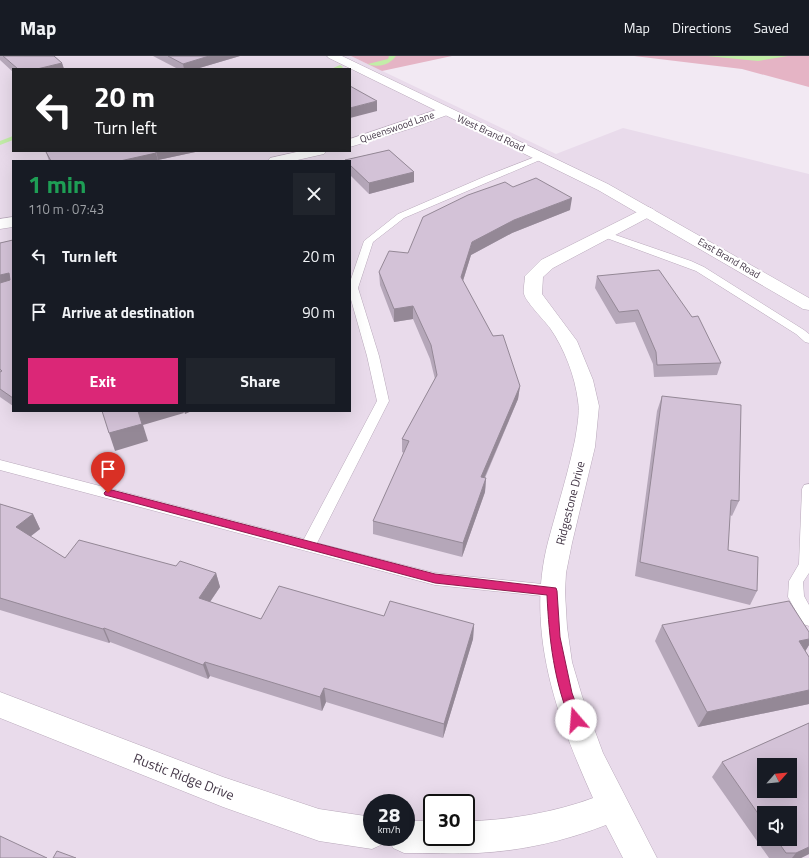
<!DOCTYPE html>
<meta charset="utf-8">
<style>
:root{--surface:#171b24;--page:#20242c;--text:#f1f3f6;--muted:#9ea1a6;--line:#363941;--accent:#db2777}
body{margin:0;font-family:"Titillium Web",sans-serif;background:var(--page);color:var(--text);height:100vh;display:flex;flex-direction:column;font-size:15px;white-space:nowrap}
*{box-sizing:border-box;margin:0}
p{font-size:13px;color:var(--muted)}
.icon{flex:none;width:22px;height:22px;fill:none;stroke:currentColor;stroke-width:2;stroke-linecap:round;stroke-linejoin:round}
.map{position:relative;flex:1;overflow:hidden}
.sheet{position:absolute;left:12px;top:104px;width:339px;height:252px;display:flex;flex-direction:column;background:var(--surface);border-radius:0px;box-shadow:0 4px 16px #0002}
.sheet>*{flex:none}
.banner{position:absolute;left:12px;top:12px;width:339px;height:84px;border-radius:0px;box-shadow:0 4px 16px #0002;background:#202124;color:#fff;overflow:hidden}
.needle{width:26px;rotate:63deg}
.tools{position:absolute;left:757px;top:702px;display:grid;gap:8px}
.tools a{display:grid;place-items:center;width:40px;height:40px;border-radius:0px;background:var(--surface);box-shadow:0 4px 16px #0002;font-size:20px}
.speed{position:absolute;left:363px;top:738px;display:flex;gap:8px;font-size:20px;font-weight:700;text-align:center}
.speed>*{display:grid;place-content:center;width:52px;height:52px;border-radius:50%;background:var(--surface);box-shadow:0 4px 16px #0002;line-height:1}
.speed small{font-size:10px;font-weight:400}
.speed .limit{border:2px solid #111;border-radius:6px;background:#fff;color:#111}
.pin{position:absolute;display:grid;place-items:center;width:34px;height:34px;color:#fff;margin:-41px -17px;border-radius:50% 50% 50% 0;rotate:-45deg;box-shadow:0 0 4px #0007}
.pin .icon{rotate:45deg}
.me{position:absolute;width:44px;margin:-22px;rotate:342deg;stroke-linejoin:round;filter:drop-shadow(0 0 3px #0008)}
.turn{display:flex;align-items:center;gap:14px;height:84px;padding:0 16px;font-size:18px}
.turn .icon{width:52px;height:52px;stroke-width:2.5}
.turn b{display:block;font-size:28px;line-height:34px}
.round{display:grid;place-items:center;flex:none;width:42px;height:42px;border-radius:0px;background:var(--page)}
.headline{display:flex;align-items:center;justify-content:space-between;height:68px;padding:0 16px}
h1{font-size:24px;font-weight:700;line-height:30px;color:#1e9e55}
.action{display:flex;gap:8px;margin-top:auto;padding:8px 16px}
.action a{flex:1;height:46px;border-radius:0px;background:var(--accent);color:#fff;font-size:16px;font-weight:700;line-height:46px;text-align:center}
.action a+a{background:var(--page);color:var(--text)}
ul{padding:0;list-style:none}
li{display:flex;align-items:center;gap:12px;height:56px;padding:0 16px}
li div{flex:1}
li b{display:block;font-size:15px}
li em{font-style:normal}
header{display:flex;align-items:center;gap:24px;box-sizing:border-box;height:56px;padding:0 20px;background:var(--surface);border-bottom:1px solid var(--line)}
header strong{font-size:19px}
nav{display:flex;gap:22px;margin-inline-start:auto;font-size:14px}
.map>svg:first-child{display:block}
.residential{fill:#e9dbeb;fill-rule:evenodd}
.green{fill:#e5b4c5}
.water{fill:#c3eda8}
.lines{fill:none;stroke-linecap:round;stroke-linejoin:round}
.stream{fill:#c3eda8;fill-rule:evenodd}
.service-casing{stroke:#b9a9bb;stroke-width:1}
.minor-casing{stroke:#b9a9bb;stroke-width:1}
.tertiary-casing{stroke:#b9a9bb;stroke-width:1}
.service{fill:#fff;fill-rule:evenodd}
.minor{fill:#fff;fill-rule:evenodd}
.tertiary{fill:#fff;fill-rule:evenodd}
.wall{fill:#b5a7b9;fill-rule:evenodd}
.shaded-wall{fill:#948896}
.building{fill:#d3c2d7;stroke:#948896;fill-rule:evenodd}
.route{fill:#db2777;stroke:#8e194d}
.labels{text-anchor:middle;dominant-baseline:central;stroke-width:4;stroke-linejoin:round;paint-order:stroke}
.far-street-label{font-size:10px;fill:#443747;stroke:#fff}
.street-label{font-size:12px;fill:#443747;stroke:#fff}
.near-street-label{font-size:14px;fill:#443747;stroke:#fff}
</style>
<header>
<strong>Map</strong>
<nav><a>Map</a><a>Directions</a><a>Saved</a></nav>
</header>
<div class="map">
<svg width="809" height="802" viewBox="0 0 809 802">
<rect width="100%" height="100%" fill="#f2e9f3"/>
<!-- residential -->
<path class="residential" d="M0,0H351L556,98L623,72L809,118V802H0ZM13,13H350V95H13ZM13,105H350V355H13ZM764,709H790V735H764ZM372,747H406V781H372ZM432,747H466V781H432ZM764,757H790V783H764Z"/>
<!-- green -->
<g class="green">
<polygon points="351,0 452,0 382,15"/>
<polygon points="634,0 809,0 809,31 742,13"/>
</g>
<!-- water -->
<polygon class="water" points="707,0 788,0 758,5"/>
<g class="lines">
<!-- stream -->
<g class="stream">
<path d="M389,0H396C394,2 393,4 391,5C386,10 374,11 368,8L388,3Z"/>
<polygon points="340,9 343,11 342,12 331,13"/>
<polygon points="13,80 13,84 0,89 0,85"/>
</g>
<!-- service casing -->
<g class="service-casing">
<g id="service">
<polygon points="540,99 543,99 547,101 404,162 373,186 358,232 379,300 389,345 317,487 435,517 552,529 557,531 560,535 557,539 552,541 435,529 0,414 0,404 304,483 377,345 367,300 350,240 350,226 364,185 398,158 486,120"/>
<polygon points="604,175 691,205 704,211 804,274 809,278 809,287 805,286 796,278 696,215 601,180 599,178"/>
<polygon points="809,428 809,517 803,526 804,540 809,549 809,570 803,568 788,541 789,525 799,508 802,433 804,429"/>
</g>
</g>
<!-- minor casing -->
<g class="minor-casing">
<g id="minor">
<polygon points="445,51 450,52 451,55 450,58 409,73 350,91 350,83"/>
<polygon points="301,95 326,95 324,98 293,105 268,105 270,102"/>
<path d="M648,151L653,153L656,156L653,159L553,212L543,221L542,238L577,285L593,324L599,350L595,391L572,487L566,517L565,536L567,571L572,606L582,640L603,697L657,802H623L606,769C565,785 521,795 478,797C453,798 428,797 404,797L393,792L388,781H406V765H432V781H466V765C505,765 556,756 593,742C557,662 525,575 548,486C557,452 568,418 575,384C577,371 580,357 578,345C575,320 564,292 550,272C544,264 526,246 524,238C523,233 525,225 525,220L541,204L643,153Z"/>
<polygon points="13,161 13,171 0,173 0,163"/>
<polygon points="0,636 223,721 319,753 372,761 372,781 386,781 383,788 372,793 319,785 223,751 0,662"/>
</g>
</g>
<!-- tertiary casing -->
<g class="tertiary-casing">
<polygon id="tertiary" points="327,0 342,0 608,128 809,242 809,254 803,253 598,134 329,2"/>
</g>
<!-- service -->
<use href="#service" class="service"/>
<!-- minor -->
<use href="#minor" class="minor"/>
<!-- tertiary -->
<use href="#tertiary" class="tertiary"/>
</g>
<!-- wall -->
<g class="wall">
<polygon points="0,0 54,0 62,7 64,13 13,13 13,16 0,4"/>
<polygon points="153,0 240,0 196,13 178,13"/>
<polygon points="389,94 414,116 414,126 369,138 350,119 350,105 345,105 345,104"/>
<polygon points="49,95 200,95 158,104 158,105 49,105 46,96"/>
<polygon points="513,131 570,154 512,177 471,199 463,225 520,330 518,343 485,422 486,422 485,436 462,501 373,478 373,465 404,397 402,396 402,383 435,323 430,303 413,263 394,266 380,229 379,216 408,197"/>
<polygon points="13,184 13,350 0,341 0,187"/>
<polygon points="597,220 721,307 717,319 654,321 653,308 635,266 616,268 595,232"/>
<polygon points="662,340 739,445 732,460 730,459 728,494 757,535 750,549 635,520 657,355"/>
<polygon points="0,448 33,458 40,473 30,481 65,502 176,510 216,517 220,531 210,546 261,563 384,560 474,568 473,583 443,682 326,646 322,655 210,620 208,623 110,586 109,587 0,554"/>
<polygon points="662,569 809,576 809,589 805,595 809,601 809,648 698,671 655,585"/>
<path d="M809,667V798L801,802H769L712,721L722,706ZM764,757L790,783H764Z"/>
</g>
<!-- shaded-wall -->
<g class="shaded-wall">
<polygon points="209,0 240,0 196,13 184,13 183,8"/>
<polygon points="62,7 64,13 37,13"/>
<polygon points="377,45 377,55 350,62 350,52"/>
<polygon points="156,95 200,95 158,104"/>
<polygon points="156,97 158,105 120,105"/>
<polygon points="414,116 414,126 369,138 369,127"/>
<polygon points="572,142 570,154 512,177 471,199 460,234 461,221 472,186 514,164"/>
<polygon points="9,217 13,226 0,232 0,219"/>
<polygon points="413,250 413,263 394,266 394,253"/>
<polygon points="520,330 518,343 479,434 481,421"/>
<polygon points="138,355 183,355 184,357 143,369 148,385 115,395 109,377"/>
<polygon points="184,355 192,355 185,358"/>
<polygon points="486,422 485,436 462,501 463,487"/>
<polygon points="33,458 40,473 23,486 16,471"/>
<polygon points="216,517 220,531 203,556 199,542"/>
<polygon points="474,568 473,583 443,682 444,668"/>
<polygon points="104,572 110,586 109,587 103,573"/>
<polygon points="809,583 809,589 803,599 799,585"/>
<polygon points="205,606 210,620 208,623 203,609"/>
<polygon points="324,632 326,646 322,655 320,641"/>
<polygon points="809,634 809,648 698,671 707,656"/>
<polygon points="809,791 809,798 801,802 792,802 796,797"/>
</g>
<!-- building -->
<g class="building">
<polygon points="3,0 54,0 62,7 37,13 18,13"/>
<polygon points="168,0 209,0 183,8"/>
<polygon points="350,30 377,45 350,52"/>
<polygon points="389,94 414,116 369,127 350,109 350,105 345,104"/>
<polygon points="49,95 156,95 156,97 120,105 51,105 46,96"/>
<polygon points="536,122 572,142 514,164 472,186 461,221 493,280 503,279 520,330 481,421 486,422 463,487 373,465 409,385 402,383 437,319 431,289 413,250 394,253 379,216 389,195 408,197 423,161 468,139 505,126 513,131"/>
<polygon points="13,184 13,342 0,333 0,316 2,315 0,313 0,227 10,224 9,217 0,219 0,187"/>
<polygon points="659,214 692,261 698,260 721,307 657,309 656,296 638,254 619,256 597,220"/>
<polygon points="662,340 741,349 739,445 731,444 728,494 758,501 757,535 640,506"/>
<polygon points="102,355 138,355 142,368 109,377"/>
<polygon points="0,448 33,458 16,471 65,502 79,484 176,510 180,505 216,517 199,542 261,563 279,530 384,560 390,545 474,568 444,668 324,632 320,641 205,606 203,609 104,572 103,573 0,542"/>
<polygon points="789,545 809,576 809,583 799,585 809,601 809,634 707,656 662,569"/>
<path d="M809,667V791L796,797H786L776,783H790V757H764V766L722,706ZM764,709H790V735H764Z"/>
<polygon points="0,780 47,802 0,802"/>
<polygon points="57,795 76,802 53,802"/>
</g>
<!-- route -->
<path class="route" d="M108,433L435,518L556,532L557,535L560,581L572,637L582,664L580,668L576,670L572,668C554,628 549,582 547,539L435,527L105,439L104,437Z"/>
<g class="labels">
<!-- far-street labels -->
<g class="far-street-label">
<text transform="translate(397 71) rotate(-19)">Queenswood Lane</text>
<text transform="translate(491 77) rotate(25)">West Brand Road</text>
<text transform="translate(729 202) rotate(30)">East Brand Road</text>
</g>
<!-- street labels -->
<g class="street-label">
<text transform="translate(570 447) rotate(-76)">Ridgestone Drive</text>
</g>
<!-- near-street labels -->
<g class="near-street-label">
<text transform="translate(184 720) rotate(21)">Rustic Ridge Drive</text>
</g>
</g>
</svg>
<div class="tools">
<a><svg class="needle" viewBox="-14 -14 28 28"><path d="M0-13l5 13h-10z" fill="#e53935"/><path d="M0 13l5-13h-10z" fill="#9ea1a6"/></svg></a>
<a><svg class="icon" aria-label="sound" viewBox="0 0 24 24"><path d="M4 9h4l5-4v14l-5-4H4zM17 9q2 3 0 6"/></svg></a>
</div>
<div class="speed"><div>28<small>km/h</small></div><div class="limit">30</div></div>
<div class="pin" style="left:108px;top:437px;background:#d93025"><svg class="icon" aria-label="arrive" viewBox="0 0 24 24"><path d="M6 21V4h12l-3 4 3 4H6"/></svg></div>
<svg class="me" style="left:576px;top:664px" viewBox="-20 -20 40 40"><circle r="19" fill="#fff"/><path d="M0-13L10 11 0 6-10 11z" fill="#db2777"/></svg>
<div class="banner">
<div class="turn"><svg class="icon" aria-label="left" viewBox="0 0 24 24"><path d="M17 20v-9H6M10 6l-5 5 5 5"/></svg><div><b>20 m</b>Turn left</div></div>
</div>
<section class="sheet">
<div class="headline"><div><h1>1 min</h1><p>110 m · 07:43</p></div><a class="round"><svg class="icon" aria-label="close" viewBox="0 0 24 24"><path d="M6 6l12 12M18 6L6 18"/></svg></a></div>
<ul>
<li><svg class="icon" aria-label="left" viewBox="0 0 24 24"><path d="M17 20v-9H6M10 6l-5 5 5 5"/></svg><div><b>Turn left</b></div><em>20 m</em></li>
<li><svg class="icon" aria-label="arrive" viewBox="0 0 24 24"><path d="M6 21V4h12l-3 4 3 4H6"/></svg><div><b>Arrive at destination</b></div><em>90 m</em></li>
</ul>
<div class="action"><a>Exit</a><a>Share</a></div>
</section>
</div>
